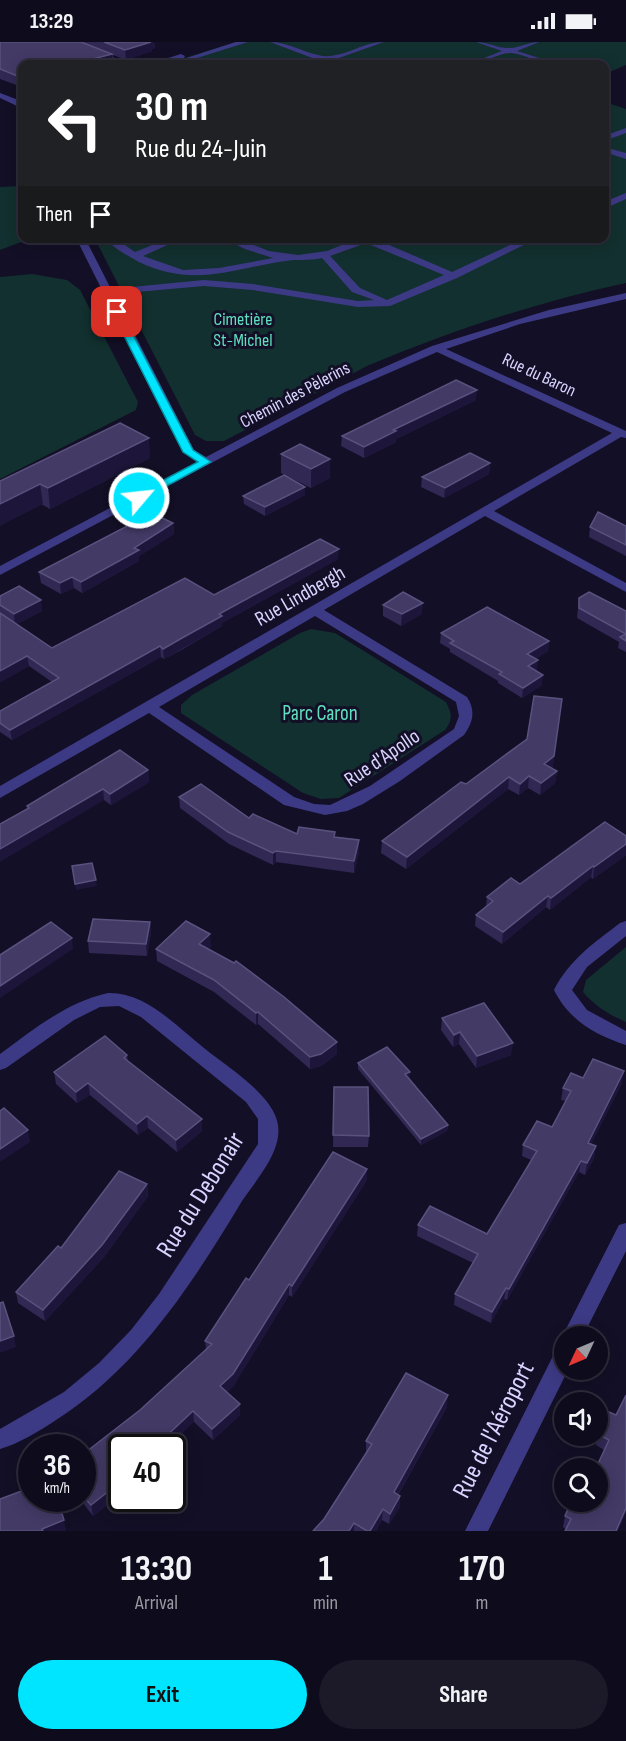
<!DOCTYPE html>
<meta charset="utf-8">
<style>
:root{--surface:#0e0b1c;--page:#1c1929;--text:#f1f3f6;--muted:#9b9ba3;--line:#2e2b3b;--accent:#00e5ff}
body{margin:0;font-family:"Sofia Sans Condensed",sans-serif;background:var(--page);color:var(--text);height:100vh;display:flex;flex-direction:column;font-size:22px;white-space:nowrap}
*{box-sizing:border-box;margin:0}
p{font-size:20px;color:var(--muted)}
.icon{flex:none;width:33px;height:33px;fill:none;stroke:currentColor;stroke-width:2;stroke-linecap:round;stroke-linejoin:round}
.map{position:relative;height:1489px;overflow:hidden}
.sheet{display:flex;flex-direction:column;background:var(--surface);flex:1}
.sheet>*{flex:none}
.guide{position:absolute;left:18px;top:18px;width:591px;height:183px;border-radius:12px;box-shadow:0 3px 15px #0003,0 0 0 2px var(--line);background:#202124;color:#fff;overflow:hidden}
.needle{width:39px;rotate:226deg}
.controls{position:absolute;left:554px;top:1284px;display:grid;gap:12px}
.controls a{display:grid;place-items:center;width:54px;height:54px;border-radius:50%;background:var(--surface);box-shadow:0 3px 15px #0003,0 0 0 2px var(--line);font-size:30px}
.speed{position:absolute;left:18px;top:1392px;display:flex;gap:12px;font-size:30px;font-weight:700;text-align:center}
.speed>*{display:grid;place-content:center;width:78px;height:78px;border-radius:50%;background:var(--surface);box-shadow:0 3px 15px #0003,0 0 0 2px var(--line);line-height:1}
.speed small{font-size:15px;font-weight:400}
.speed .limit{border:3px solid #111;border-radius:9px;background:#fff;color:#111}
.pin{position:absolute;display:grid;place-items:center;width:51px;height:51px;color:#fff;margin:-26px;border-radius:12px;box-shadow:0 3px 9px #0006}
.me{position:absolute;width:66px;margin:-33px;rotate:62deg;stroke-linejoin:round;filter:drop-shadow(0 0 4px #0008)}
.turn{display:flex;align-items:center;gap:21px;height:126px;padding:0 18px;font-size:27px}
.turn .icon{width:78px;height:78px;stroke-width:2.5}
.turn b{display:block;font-size:42px;line-height:51px}
.then{display:flex;align-items:center;height:57px;padding:0 18px;background:#0003;gap:12px;font-size:22px}
.eta{display:flex;justify-content:space-evenly;align-items:center;height:102px;text-align:center}
.eta b{font-size:36px;font-weight:700;line-height:42px}
.cta{display:flex;gap:12px;margin-top:auto;padding:12px 18px}
.cta a{flex:1;height:69px;border-radius:36px;background:var(--accent);color:#111;font-size:24px;font-weight:700;line-height:69px;text-align:center}
.cta a+a{background:var(--page);color:var(--text)}
.status{display:flex;justify-content:space-between;align-items:center;height:42px;padding:0 30px;background:var(--surface);direction:ltr}
.status svg{height:16px;fill:currentColor}
.map>svg:first-child{display:block}
.green{fill:#12302f}
.lines{fill:none;stroke-linecap:round;stroke-linejoin:round}
.minor{fill:#3d3a85;fill-rule:evenodd}
.wall{fill:#312854}
.shaded-wall{fill:#1d163a}
.building{fill:#433a66;stroke:#5a527e;stroke-width:1.5}
.route{fill:#00e5ff;stroke:#0095a6;stroke-width:1.5}
.labels{text-anchor:middle;dominant-baseline:central;stroke-width:6;stroke-linejoin:round;paint-order:stroke}
.far-park-label{font-size:18px;fill:#5fe0c0;stroke:#130f26}
.far-street-label{font-size:18px;fill:#d9d4ff;stroke:#130f26}
.street-label{font-size:21px;fill:#d9d4ff;stroke:#130f26}
.park-label{font-size:21px;fill:#5fe0c0;stroke:#130f26}
.near-street-label{font-size:26px;fill:#d9d4ff;stroke:#130f26}
</style>
<div class="status"><b>13:29</b><svg viewBox="0 0 49 12"><path d="M0 12V9h3v3zM5 12V6h3v6zM10 12V3h3v9zM15 12V0h3v12zM26 1h20v11H26zM47 4h2v5h-2z"/></svg></div>
<div class="map">
<svg width="626" height="1489" viewBox="0 0 626 1489">
<rect width="100%" height="100%" fill="#130f26"/>
<!-- green -->
<g class="green">
<polygon points="236,0 626,0 626,23 605,32 604,22 165,22"/>
<path d="M605,60L626,67V241C537,260 451,289 367,324L224,399H206L195,393L95,197L604,196Z"/>
<polygon points="22,144 22,196 29,197 0,208 0,145"/>
<polygon points="32,232 67,238 80,248 138,360 136,368 0,437 0,235"/>
<path d="M311,587L335,591L446,660C452,672 453,677 445,688L339,756L321,757L303,751L181,671V663L192,653L300,591Z"/>
<path d="M626,905V980C609,973 595,964 583,950L586,938Z"/>
</g>
<g class="lines">
<!-- minor -->
<g class="minor">
<polygon points="62,0 73,0 131,22 121,22"/>
<polygon points="236,0 248,0 178,22 168,22"/>
<path d="M270,0C290,0 314,16 329,14C348,13 364,0 384,0L336,17L347,22L323,20Z"/>
<path d="M476,0C488,0 499,7 510,6C520,6 528,0 539,0L517,9L558,22C541,24 527,12 511,11C497,11 483,22 469,22L502,9Z"/>
<polygon points="181,12 185,14 184,16 160,22 149,22"/>
<polygon points="0,51 21,59 22,69 15,63 0,56"/>
<polygon points="626,86 626,91 604,99 604,94"/>
<polygon points="604,105 626,111 626,117 604,110"/>
<polygon points="626,151 626,157 604,167 604,160"/>
<path d="M76,196H85L111,247L204,238L253,242L358,259L374,258L352,250L322,216C309,219 297,217 285,219C230,227 194,246 139,220C127,213 114,207 105,196H115L135,210L169,196H183L143,214L183,228L219,226L273,216L245,207L223,196H236L269,209L298,213L327,209L359,196H373L452,230L525,196H538L457,236L390,264L358,265L253,248L204,244L114,252L194,408L206,415L337,346L432,304L549,268L626,251V257L520,282L446,307L626,389V396L621,395L494,469L626,541V550L485,474L324,568L467,655C476,669 473,680 464,693L400,739L363,762L347,769L325,773L284,763L149,671L0,756V744L612,391L437,310L345,350L0,533V524L197,420L183,410ZM366,201L444,233L387,258L360,246L330,214ZM315,574L456,660L459,674L454,687L370,744L330,763L314,762L294,755L159,665Z"/>
<path d="M626,879V894L587,925L572,948L587,968L626,989V1003C595,993 569,978 554,948C569,918 594,901 620,881Z"/>
<path d="M108,951C146,950 176,984 204,1006C226,1024 274,1053 278,1083C282,1110 256,1138 242,1159C192,1242 139,1325 56,1378C38,1390 20,1401 0,1407V1387L64,1350L99,1321L131,1288L159,1252L258,1102V1077L246,1060L141,975L119,964L100,965L74,978L6,1026L0,1028V1012C34,987 67,960 108,951Z"/>
<polygon points="626,1181 626,1209 583,1294 564,1294 564,1297 563,1294 566,1287 619,1183"/>
<polygon points="564,1304 564,1328 568,1328 488,1489 465,1489 557,1306"/>
</g>
</g>
<!-- wall -->
<g class="wall">
<polygon points="0,0 154,0 155,6 152,7 152,9 126,18 113,13 113,21 110,22 22,22 22,45 0,37"/>
<polygon points="476,358 396,397 396,400 364,416 341,404 342,394"/>
<polygon points="281,412 330,417 330,436 311,446 281,431"/>
<polygon points="150,416 50,467 0,439"/>
<polygon points="490,421 489,432 444,456 421,445 422,435"/>
<polygon points="305,445 305,453 265,474 244,462 243,454"/>
<polygon points="173,481 174,492 139,514 139,519 82,551 74,546 61,552 41,541 39,530"/>
<polygon points="626,484 626,514 589,495 590,485"/>
<polygon points="338,517 222,581 222,584 183,607 164,617 161,615 12,698 0,690 0,669 52,640 29,624 0,640 0,554 42,569 17,582 52,606 214,553"/>
<polygon points="579,556 626,569 626,610 618,606 619,600 577,576"/>
<polygon points="383,563 422,572 401,584 383,574"/>
<polygon points="441,591 549,599 548,609 535,617 537,628 536,629 542,643 522,656 498,641 498,639 450,610 450,607 440,601"/>
<polygon points="553,726 552,727 557,729 555,741 540,753 528,746 519,753 508,747 406,827 381,811 382,799 466,742"/>
<polygon points="148,728 149,740 111,763 104,758 27,766 27,764"/>
<polygon points="179,755 297,792 335,795 359,810 354,831 276,820 273,823 229,802 180,766"/>
<polygon points="626,794 626,813 593,837 591,835 550,868 546,865 502,902 475,884 476,873 486,864 487,855 520,842"/>
<polygon points="150,880 151,891 147,914 89,911 88,899"/>
<polygon points="211,904 208,907 337,1000 337,1012 321,1024 310,1027 258,982 256,983 214,950 157,919 156,907"/>
<polygon points="442,976 511,1013 476,1026 459,1002 453,1005 441,988"/>
<polygon points="127,1013 128,1019 202,1089 177,1110 148,1086 138,1093 90,1053 77,1061 56,1042 54,1030"/>
<polygon points="358,1021 410,1036 408,1036 448,1083 447,1089 421,1103 358,1027"/>
<polygon points="583,1036 622,1041 591,1102 596,1104 594,1116 585,1133 579,1130 507,1258 504,1257 491,1281 454,1263 455,1252 473,1221 417,1194 418,1183 487,1192 531,1118 522,1114 523,1103 552,1085 566,1059 561,1058 563,1046"/>
<polygon points="334,1045 369,1094 368,1105 333,1105"/>
<polygon points="367,1138 292,1255 289,1253 234,1343 227,1350 240,1373 213,1398 194,1380 122,1406 122,1456 148,1456 129,1472 116,1456 93,1474 79,1456 82,1456 82,1413 140,1368 206,1308 205,1299 249,1238"/>
<polygon points="147,1142 148,1154 104,1215 45,1279 18,1261 16,1250 61,1206"/>
<polygon points="447,1365 398,1453 400,1454 400,1465 389,1482 382,1478 376,1489 313,1489 324,1477 366,1410 366,1399"/>
<polygon points="609,1370 626,1471 566,1487 563,1485 565,1474 597,1460 604,1408 596,1403 598,1392"/>
</g>
<!-- shaded-wall -->
<g class="shaded-wall">
<polygon points="147,0 154,0 155,6 152,7 152,9 126,18 125,8"/>
<polygon points="112,12 113,21 110,22 73,22"/>
<polygon points="477,348 476,358 396,397 396,400 364,416 364,405 393,388"/>
<polygon points="149,396 150,416 50,467 48,446"/>
<polygon points="330,417 330,436 311,446 311,427"/>
<polygon points="490,421 489,432 444,456 445,446"/>
<polygon points="40,442 43,462 0,484 0,462"/>
<polygon points="305,445 305,453 265,474 265,465"/>
<polygon points="173,481 174,492 139,514 139,519 82,551 81,540"/>
<polygon points="339,507 338,517 222,581 222,584 164,617 163,607 219,572"/>
<polygon points="72,535 74,546 61,552 60,541"/>
<polygon points="41,558 42,569 15,583 14,572"/>
<polygon points="423,561 422,572 401,584 402,572"/>
<polygon points="549,599 548,609 526,622 527,612"/>
<polygon points="160,604 161,615 12,698 10,688"/>
<polygon points="27,614 29,624 0,640 0,629"/>
<polygon points="538,618 537,628 527,634 528,624"/>
<polygon points="543,633 542,643 522,656 523,646"/>
<polygon points="562,657 553,726 542,734 544,722"/>
<polygon points="148,728 149,740 111,763 110,752"/>
<polygon points="557,729 555,741 540,753 541,741"/>
<polygon points="529,734 528,746 519,753 520,742"/>
<polygon points="509,735 508,747 406,827 407,815"/>
<polygon points="103,747 104,758 0,820 0,807"/>
<polygon points="359,798 359,810 354,831 354,819"/>
<polygon points="626,802 626,813 593,837 594,825"/>
<polygon points="276,809 276,820 273,823 273,811"/>
<polygon points="593,824 591,835 550,868 551,856"/>
<polygon points="96,838 97,844 76,848 75,842"/>
<polygon points="548,854 546,865 502,902 503,890"/>
<polygon points="150,880 151,891 147,914 146,902"/>
<polygon points="210,892 211,904 200,914 199,902"/>
<polygon points="72,896 73,907 0,956 0,944"/>
<polygon points="258,970 258,982 256,983 256,971"/>
<polygon points="460,990 459,1002 453,1005 454,993"/>
<polygon points="337,1000 337,1012 321,1024 310,1027 310,1015"/>
<polygon points="513,1001 511,1013 476,1026 477,1014"/>
<polygon points="624,1029 622,1041 586,1112 588,1101"/>
<polygon points="410,1030 410,1036 405,1039 405,1032"/>
<polygon points="88,1041 90,1053 77,1061 76,1050"/>
<polygon points="147,1074 148,1086 138,1093 137,1082"/>
<polygon points="202,1077 202,1089 177,1110 176,1098"/>
<polygon points="448,1083 447,1089 421,1103 421,1097"/>
<polygon points="28,1088 30,1100 0,1120 0,1107"/>
<polygon points="596,1104 594,1116 585,1133 587,1121"/>
<polygon points="581,1119 579,1130 507,1258 509,1247"/>
<polygon points="367,1127 367,1138 292,1255 292,1244"/>
<polygon points="147,1142 148,1154 104,1215 45,1279 43,1268"/>
<polygon points="289,1242 289,1253 234,1343 221,1355 220,1344"/>
<polygon points="506,1246 504,1257 491,1281 492,1270"/>
<polygon points="14,1294 16,1305 0,1311 0,1299"/>
<polygon points="448,1353 447,1365 393,1461 394,1450"/>
<polygon points="240,1362 240,1373 213,1398 212,1387"/>
<polygon points="193,1369 194,1380 167,1406 161,1406 161,1399"/>
<polygon points="114,1445 116,1456 93,1474 91,1463"/>
<polygon points="400,1454 400,1465 389,1482 390,1472"/>
<polygon points="134,1456 148,1456 129,1472 128,1461"/>
<polygon points="626,1466 626,1471 618,1489 616,1489"/>
<polygon points="383,1467 382,1478 376,1489 370,1489"/>
<polygon points="64,1478 66,1489 43,1489 42,1487"/>
<polygon points="354,1481 354,1489 349,1489"/>
</g>
<!-- building -->
<g class="building">
<polygon points="0,0 81,0 112,12 73,22 22,22 22,36 0,27"/>
<polygon points="104,0 151,0 125,8"/>
<polygon points="456,338 477,348 393,388 396,389 364,405 342,394"/>
<polygon points="120,381 149,396 48,446 40,442 0,462 0,439"/>
<polygon points="300,402 330,417 311,427 281,412"/>
<polygon points="470,411 490,421 445,446 422,435"/>
<polygon points="284,433 305,445 265,465 243,454"/>
<polygon points="598,470 626,484 626,503 590,485"/>
<polygon points="152,471 173,481 134,506 139,508 81,540 72,535 60,541 39,530"/>
<polygon points="320,497 339,507 219,572 222,574 182,596 163,607 160,604 10,688 0,681 0,669 59,636 27,614 0,629 0,571 52,606 185,536 214,553"/>
<polygon points="19,544 41,558 14,572 0,563 0,554"/>
<polygon points="403,550 423,561 402,572 383,563"/>
<polygon points="589,550 626,569 626,599 620,595 626,592 579,566 579,556"/>
<polygon points="487,565 549,599 527,612 538,618 528,624 543,633 523,646 499,632 502,630 450,601 454,599 441,591"/>
<polygon points="534,654 562,657 554,714 544,722 557,729 541,741 529,734 520,742 509,735 407,815 382,799 461,740 466,742 527,697"/>
<polygon points="120,708 148,728 110,752 103,747 0,807 0,782 29,766 27,764"/>
<polygon points="201,742 249,776 253,772 297,792 299,785 335,790 334,795 359,798 354,819 276,809 273,811 228,790 179,755"/>
<polygon points="605,780 626,794 626,802 594,825 593,824 551,856 548,854 503,890 476,873 493,859 487,855 511,836 520,842"/>
<polygon points="92,821 96,838 75,842 72,824"/>
<polygon points="93,877 150,880 146,902 88,899"/>
<polygon points="186,879 210,892 199,902 234,921 236,919 284,955 337,1000 321,1012 310,1015 258,970 256,971 214,938 156,907"/>
<polygon points="51,880 72,896 0,944 0,913"/>
<polygon points="484,961 513,1001 477,1014 460,990 454,993 442,976"/>
<polygon points="105,994 127,1013 124,1016 202,1077 176,1098 147,1074 137,1082 88,1041 76,1050 54,1030"/>
<polygon points="387,1005 410,1030 405,1032 448,1083 421,1097 358,1021"/>
<polygon points="593,1017 624,1029 588,1101 596,1104 587,1121 581,1119 509,1247 506,1246 492,1270 455,1252 478,1212 418,1183 430,1164 487,1192 537,1109 523,1103 537,1079 552,1085 571,1049 563,1046 571,1031 583,1036"/>
<polygon points="334,1045 368,1045 369,1094 333,1093"/>
<polygon points="4,1066 28,1088 0,1107 0,1069"/>
<polygon points="333,1110 367,1127 292,1244 289,1242 233,1332 220,1344 240,1362 212,1387 193,1369 161,1399 165,1403 161,1406 122,1406 122,1454 114,1445 91,1463 82,1453 82,1413 140,1368 212,1302 205,1299 246,1236 249,1238"/>
<polygon points="119,1129 147,1142 102,1203 43,1268 16,1250 58,1204 61,1206"/>
<polygon points="3,1260 14,1294 0,1299 0,1261"/>
<polygon points="406,1331 448,1353 394,1450 400,1454 390,1472 383,1467 370,1489 367,1489 354,1481 349,1489 313,1489 324,1477 372,1402 366,1399"/>
<polygon points="626,1353 626,1466 616,1489 565,1489 571,1477 565,1474 571,1460 597,1460 597,1426 596,1426 609,1398 598,1392 609,1370 616,1373"/>
<polygon points="32,1445 32,1456 57,1456 64,1478 42,1487 43,1489 0,1489 0,1457"/>
<polygon points="124,1456 134,1456 128,1461"/>
</g>
<!-- route -->
<polygon class="route" points="113,268 121,270 193,408 211,420 139,459 135,458 135,453 198,420 183,410 112,270"/>
<g class="labels">
<!-- far-park labels -->
<g class="far-park-label">
<text x="243" y="277">Cimetière<tspan x="243" dy="21">St-Michel</tspan></text>
</g>
<!-- far-street labels -->
<g class="far-street-label">
<text transform="translate(539 333) rotate(25)">Rue du Baron</text>
<text transform="translate(295 353) rotate(-28)">Chemin des Pèlerins</text>
</g>
<!-- street labels -->
<g class="street-label">
<text transform="translate(300 554) rotate(-30)">Rue Lindbergh</text>
<text transform="translate(382 716) rotate(-34)">Rue d'Apollo</text>
</g>
<!-- park labels -->
<g class="park-label">
<text x="320" y="671">Parc Caron</text>
</g>
<!-- near-street labels -->
<g class="near-street-label">
<text transform="translate(201 1153) rotate(-58)">Rue du Debonair</text>
<text transform="translate(494 1388) rotate(-63)">Rue de l'Aéroport</text>
</g>
</g>
</svg>
<div class="controls">
<a><svg class="needle" viewBox="-14 -14 28 28"><path d="M0-13l5 13h-10z" fill="#e53935"/><path d="M0 13l5-13h-10z" fill="#9b9ba3"/></svg></a>
<a><svg class="icon" aria-label="sound" viewBox="0 0 24 24"><path d="M4 9h4l5-4v14l-5-4H4zM17 9q2 3 0 6"/></svg></a>
<a><svg class="icon" aria-label="search" viewBox="0 0 24 24"><circle cx="10" cy="10" r="6"/><path d="M15 15l6 6"/></svg></a>
</div>
<div class="speed"><div>36<small>km/h</small></div><div class="limit">40</div></div>
<div class="pin" style="left:117px;top:270px;background:#d93025"><svg class="icon" aria-label="arrive" viewBox="0 0 24 24"><path d="M6 21V4h12l-3 4 3 4H6"/></svg></div>
<svg class="me" style="left:139px;top:456px" viewBox="-20 -20 40 40"><circle r="17" fill="#00e5ff" stroke="#fff" stroke-width="3"/><path d="M0-11L8 9 0 5-8 9z" fill="#fff"/></svg>
<div class="guide">
<div class="turn"><svg class="icon" aria-label="left" viewBox="0 0 24 24"><path d="M17 20v-9H6M10 6l-5 5 5 5"/></svg><div><b>30 m</b>Rue du 24-Juin</div></div>
<div class="then">Then<svg class="icon" aria-label="arrive" viewBox="0 0 24 24"><path d="M6 21V4h12l-3 4 3 4H6"/></svg></div>
</div>
</div>
<section class="sheet">
<div class="eta">
<div><b>13:30</b><p>Arrival</p></div>
<div><b>1</b><p>min</p></div>
<div><b>170</b><p>m</p></div>
</div>
<div class="cta"><a>Exit</a><a>Share</a></div>
</section>
